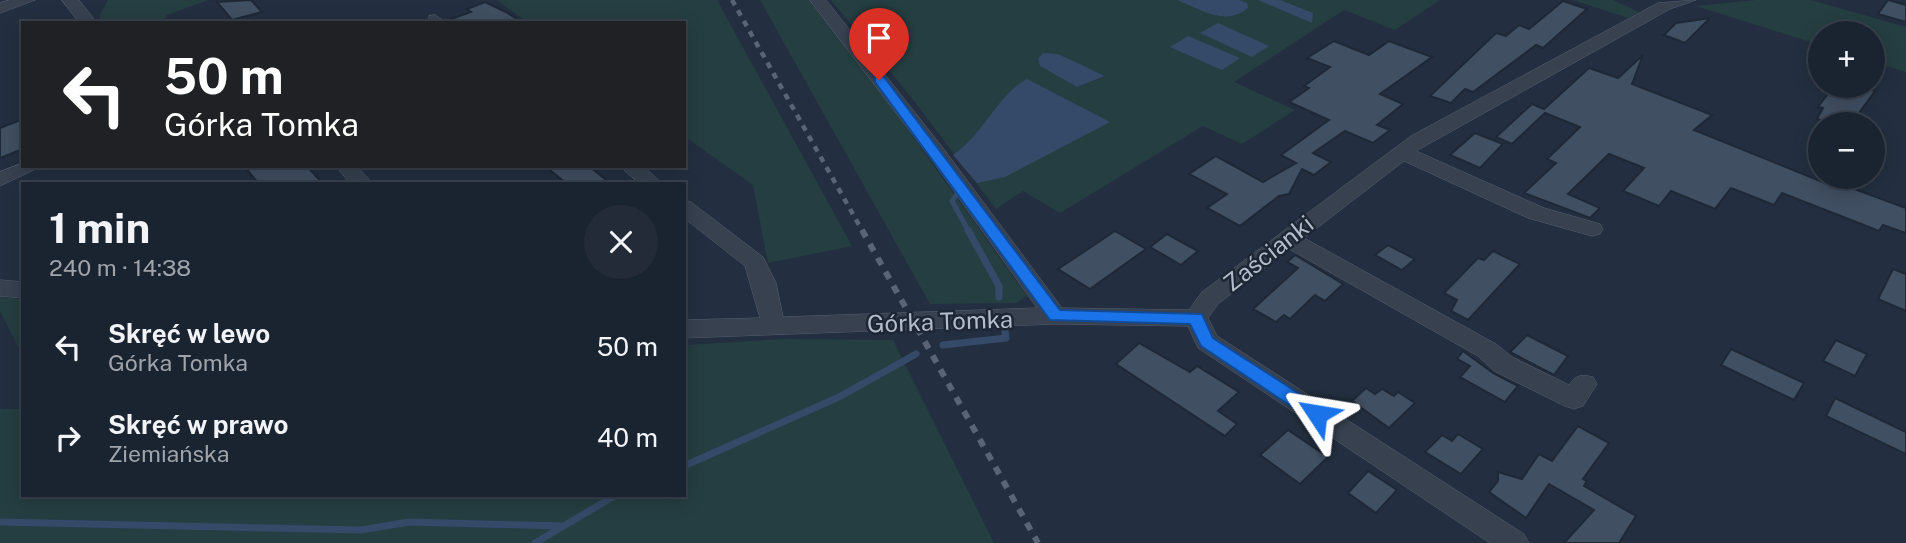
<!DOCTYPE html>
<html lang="pl">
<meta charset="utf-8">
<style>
:root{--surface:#1a2330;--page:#232b38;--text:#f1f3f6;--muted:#9fa4ab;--line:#38404c}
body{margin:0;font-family:"Public Sans",sans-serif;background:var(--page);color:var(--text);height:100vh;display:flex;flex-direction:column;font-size:26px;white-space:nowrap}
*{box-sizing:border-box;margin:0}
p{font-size:23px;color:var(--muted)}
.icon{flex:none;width:38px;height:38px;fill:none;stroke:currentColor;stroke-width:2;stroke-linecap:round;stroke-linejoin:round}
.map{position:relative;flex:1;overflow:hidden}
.sheet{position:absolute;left:21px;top:182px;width:665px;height:315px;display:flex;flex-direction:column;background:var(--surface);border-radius:0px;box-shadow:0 4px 18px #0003,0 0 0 2px var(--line)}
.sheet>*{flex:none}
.top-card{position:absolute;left:21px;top:21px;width:665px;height:147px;border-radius:0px;box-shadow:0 4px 18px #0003,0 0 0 2px var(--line);background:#202124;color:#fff;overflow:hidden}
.buttons{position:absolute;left:1808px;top:21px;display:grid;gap:14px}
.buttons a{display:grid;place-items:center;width:77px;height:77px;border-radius:50%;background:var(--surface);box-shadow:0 4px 18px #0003,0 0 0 2px var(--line);font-size:35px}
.pin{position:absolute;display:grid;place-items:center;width:60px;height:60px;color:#fff;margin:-72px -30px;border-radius:50% 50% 50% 0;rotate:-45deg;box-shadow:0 0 7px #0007}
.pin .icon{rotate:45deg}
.me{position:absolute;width:77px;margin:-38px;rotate:303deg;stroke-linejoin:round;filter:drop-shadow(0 0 5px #0008)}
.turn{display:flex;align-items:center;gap:24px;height:147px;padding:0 28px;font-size:32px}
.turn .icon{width:91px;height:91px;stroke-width:2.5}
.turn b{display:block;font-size:49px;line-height:60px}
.round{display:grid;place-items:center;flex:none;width:74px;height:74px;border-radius:37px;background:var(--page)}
.overview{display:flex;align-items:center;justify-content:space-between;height:119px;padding:0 28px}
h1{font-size:42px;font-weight:700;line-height:52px}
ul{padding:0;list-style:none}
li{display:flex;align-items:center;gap:21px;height:91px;padding:0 28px}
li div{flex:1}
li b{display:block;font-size:26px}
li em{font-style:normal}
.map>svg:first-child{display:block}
.green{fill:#253e41;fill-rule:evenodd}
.water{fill:#354a68}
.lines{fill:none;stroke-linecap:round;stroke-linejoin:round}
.stream-far1{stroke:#354a68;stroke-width:5}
.stream{stroke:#354a68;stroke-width:7}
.building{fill:#414f62;stroke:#1e2837;stroke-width:2}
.minor-casing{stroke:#555f6e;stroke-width:1}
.minor{fill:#374150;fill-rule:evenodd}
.rail-far1{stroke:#596577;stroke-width:4.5;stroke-dasharray:6 6;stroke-linecap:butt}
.rail{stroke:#596577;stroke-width:6;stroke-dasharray:8 8;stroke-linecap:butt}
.route{fill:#1a73e8;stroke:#114b97;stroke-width:2}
.labels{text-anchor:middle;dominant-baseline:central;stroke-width:5;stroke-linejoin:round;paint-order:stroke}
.street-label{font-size:24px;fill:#b3bccb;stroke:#1c2635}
</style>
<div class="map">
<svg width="1906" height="543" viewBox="0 0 1906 543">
<rect width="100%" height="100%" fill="#232f40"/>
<!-- green -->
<g class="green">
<polygon points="108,0 208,0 167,15 162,23 104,23 99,17"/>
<polygon points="497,0 717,0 852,246 768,263 753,185 684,136 684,23 528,23"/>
<polygon points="760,0 809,0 899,117 1027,296 1016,303 930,304"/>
<path d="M831,0H1440L1395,30L1344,10L1234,82L1295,110L1242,144L1203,126L1060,213L1023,191L996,209L911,97ZM1038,59L1104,76V77L1077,87L1040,66Z"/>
<polygon points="1573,0 1613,0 1639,12 1628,18"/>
<polygon points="1756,0 1811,0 1906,27 1906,72 1873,62 1872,33 1820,33 1820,45 1696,6"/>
<polygon points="0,297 23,299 23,356 0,311"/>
<polygon points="785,339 893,340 994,543 0,543 0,409 23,409 23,495 684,495 684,345"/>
</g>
<!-- water -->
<g class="water">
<path d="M1177,0H1239L1247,3L1248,8C1226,27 1200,9 1177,0Z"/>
<polygon points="1258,0 1280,0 1313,13 1312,23"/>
<polygon points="1218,23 1269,46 1252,57 1200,33"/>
<polygon points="1188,36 1240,58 1222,70 1170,47"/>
<polygon points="1043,53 1058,54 1105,76 1077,87 1040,66 1038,59"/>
<path d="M1027,79L1110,122L1005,177L977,183L953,155C985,133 997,95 1027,79Z"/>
</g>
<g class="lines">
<!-- stream-far1 -->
<polyline class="stream-far1" points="958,193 952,201 969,232"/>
<!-- stream -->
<g class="stream">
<polyline points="968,230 999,286 999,297"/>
<polyline points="943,345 1006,338 1005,331"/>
<polyline points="684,466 839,397 916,354"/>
<polyline points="0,522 361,530 409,522 561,526"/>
<polyline points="535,543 616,495"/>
</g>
</g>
<!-- building -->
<g class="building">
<polygon points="251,0 262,12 232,20 217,2"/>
<polygon points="1888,0 1906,5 1906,22 1878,14"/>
<polygon points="1563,1 1587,9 1543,48 1536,45 1473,92 1465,89 1451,103 1430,96 1496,33 1506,36 1519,25 1529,29"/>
<polygon points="485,2 506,12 523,23 448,20 471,12 467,9"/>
<polygon points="1710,18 1685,43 1664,35 1676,23"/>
<polygon points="1334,41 1369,55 1389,41 1432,57 1380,94 1403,104 1377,125 1390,130 1373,143 1345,131 1313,153 1331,162 1314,175 1302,169 1289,194 1279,196 1240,226 1207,208 1227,194 1189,174 1216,156 1263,182 1296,163 1281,155 1329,120 1289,102 1309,88 1304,86 1330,67 1307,58"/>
<polygon points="1643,55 1632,84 1712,115 1694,130 1825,183 1827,179 1906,208 1906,233 1883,225 1879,231 1782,193 1774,205 1731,188 1715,209 1671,191 1659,206 1623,191 1644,168 1609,154 1568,194 1600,208 1590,218 1524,193 1556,163 1547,159 1580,127 1545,113 1512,144 1496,137 1532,104 1544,109 1589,68 1618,78"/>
<polygon points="1834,86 1860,86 1875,91 1851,124 1832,124 1817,119 1823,108 1818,107"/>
<polygon points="23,119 23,149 0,158 0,128"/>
<polygon points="1475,133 1503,144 1480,168 1450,155"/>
<polygon points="244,166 307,166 323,184 259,184"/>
<polygon points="545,166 589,166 611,184 567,184"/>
<polygon points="1115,231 1146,249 1090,289 1058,269"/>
<polygon points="1167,234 1198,251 1181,265 1150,247"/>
<polygon points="1388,245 1415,259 1402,270 1375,255"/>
<polygon points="1493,251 1520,264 1468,320 1451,311 1457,300 1444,293 1478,258 1484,260"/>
<polygon points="1295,255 1343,284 1325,301 1315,295 1290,319 1284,315 1276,322 1253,309 1298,268 1287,262"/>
<polygon points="1893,269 1906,274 1906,311 1878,299"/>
<polygon points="1527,335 1568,356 1554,375 1510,352"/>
<polygon points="1836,340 1867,354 1855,376 1823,361"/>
<polygon points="1139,343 1190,372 1197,366 1239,392 1218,411 1237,424 1225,436 1116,364"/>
<polygon points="1731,349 1804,383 1794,400 1721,365"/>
<polygon points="1463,351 1493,373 1518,386 1505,402 1460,377 1470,366 1457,359"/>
<polygon points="1366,388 1375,394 1382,389 1394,396 1398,392 1415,403 1389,428 1352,401"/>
<polygon points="1835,398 1906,432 1906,454 1826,416"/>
<polygon points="1578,426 1609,443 1583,479 1587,481 1584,486 1636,516 1619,543 1564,543 1594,510 1549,484 1526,518 1489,492 1498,481 1498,472 1522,479 1539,454 1552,461"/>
<polygon points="1288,430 1328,457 1300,484 1260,455"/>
<polygon points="1458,434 1483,449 1461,474 1425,452 1442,435 1452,441"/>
<polygon points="1368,471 1397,490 1376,513 1348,493"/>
</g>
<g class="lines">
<!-- minor casing -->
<g class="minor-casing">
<g id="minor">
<polygon points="10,0 35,0 0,13 0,3"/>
<polygon points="62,0 79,0 97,23 80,23"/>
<path d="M810,0H826L943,148L1062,308L1189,310L1202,292L1411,136L1658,3L1696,0L1670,9L1416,151L1544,208L1600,224L1603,229L1600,234L1592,236L1528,218L1404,161L1304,238L1496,344L1512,357L1569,385C1576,375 1581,374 1593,377L1597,384L1583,406L1574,409L1565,406L1494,371L1478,356L1289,249L1218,304L1208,318L1217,336L1524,534L1529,543H1490L1198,348L1188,326L1055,324L684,338V320L760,318L745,266L684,218V200L691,202L763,257L776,283L783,317L1037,308L929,156Z"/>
<polygon points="435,15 447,23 429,23 429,16"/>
<polygon points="23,163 23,166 42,166 0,186 0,172"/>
<polygon points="336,166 357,166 373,184 351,184"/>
<polygon points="620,166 643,166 663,184 640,184"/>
<polygon points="0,280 23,282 23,298 0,296"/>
</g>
</g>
<!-- minor -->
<use href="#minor" class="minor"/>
<!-- rail-far1 -->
<polyline class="rail-far1" points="732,0 863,232"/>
<!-- rail -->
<polyline class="rail" points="862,230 1038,543"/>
</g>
<!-- route -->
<polygon class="route" points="875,77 884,77 1060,310 1202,314 1213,338 1323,409 1326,414 1323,419 1310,419 1201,346 1190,324 1050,320 875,82"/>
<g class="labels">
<!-- street labels -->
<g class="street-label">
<text transform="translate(1268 253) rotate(-38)">Zaścianki</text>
<text transform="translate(940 321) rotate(-2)">Górka Tomka</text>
</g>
</g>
</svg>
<div class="buttons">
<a>+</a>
<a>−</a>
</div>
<div class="pin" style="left:879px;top:80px;background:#d93025"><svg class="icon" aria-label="arrive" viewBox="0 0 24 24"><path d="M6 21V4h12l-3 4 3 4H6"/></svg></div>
<svg class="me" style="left:1317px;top:414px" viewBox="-20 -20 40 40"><path d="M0-17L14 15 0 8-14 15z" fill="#1a73e8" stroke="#fff" stroke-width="4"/></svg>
<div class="top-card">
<div class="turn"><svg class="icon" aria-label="left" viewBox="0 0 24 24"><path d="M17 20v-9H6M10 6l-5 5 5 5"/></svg><div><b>50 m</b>Górka Tomka</div></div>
</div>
<section class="sheet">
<div class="overview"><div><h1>1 min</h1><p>240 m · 14:38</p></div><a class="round"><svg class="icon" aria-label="close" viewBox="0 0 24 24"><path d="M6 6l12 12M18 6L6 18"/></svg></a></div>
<ul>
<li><svg class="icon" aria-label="left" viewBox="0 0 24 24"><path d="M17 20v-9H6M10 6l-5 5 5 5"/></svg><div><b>Skręć w lewo</b><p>Górka Tomka</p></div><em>50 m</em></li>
<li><svg class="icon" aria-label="right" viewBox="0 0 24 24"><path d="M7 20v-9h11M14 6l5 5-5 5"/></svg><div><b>Skręć w prawo</b><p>Ziemiańska</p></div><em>40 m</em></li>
</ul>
</section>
</div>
